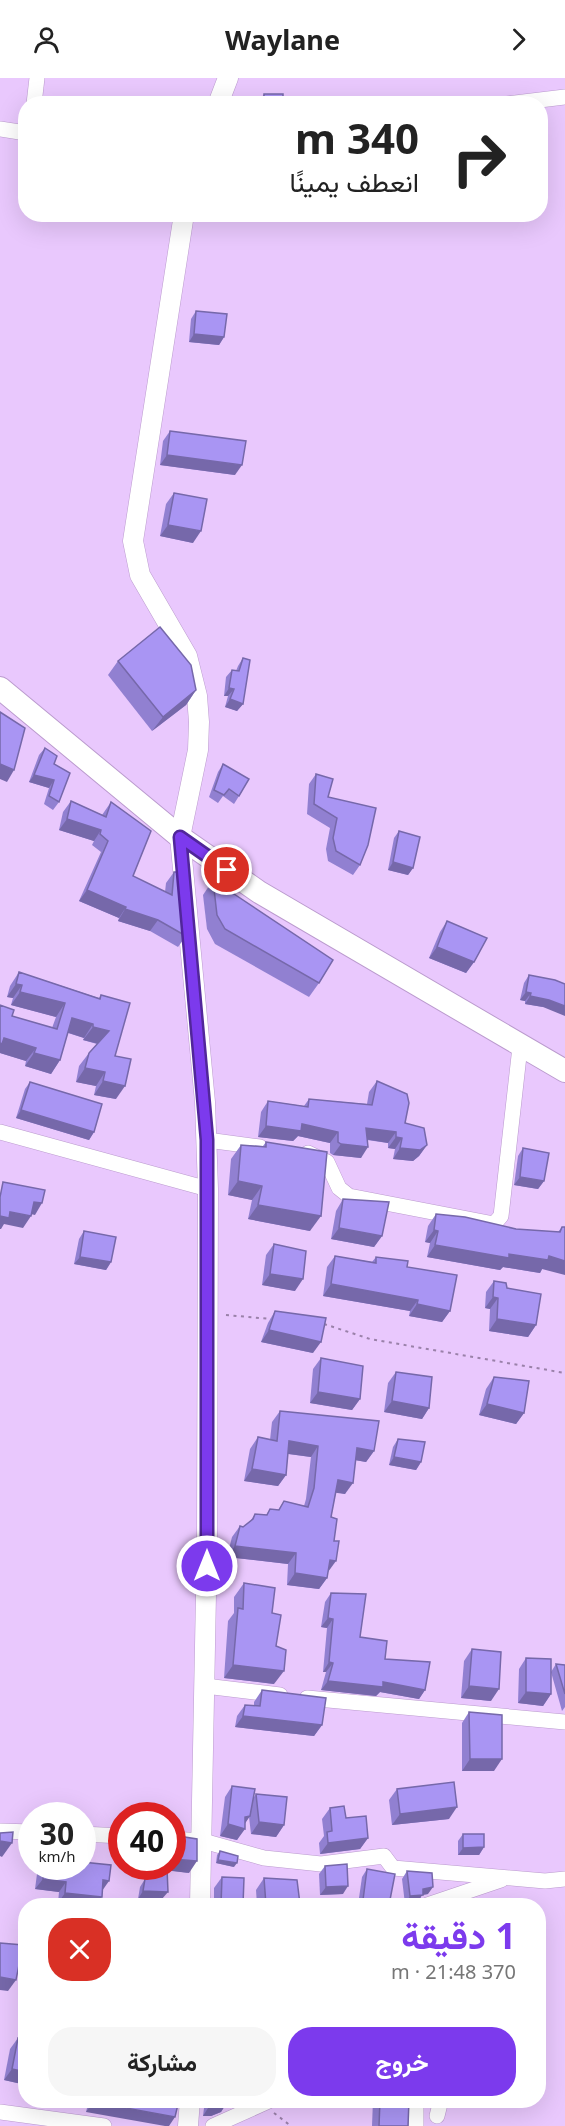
<!DOCTYPE html>
<html lang="ar">
<meta charset="utf-8">
<style>
:root{--surface:#fff;--page:#f6f6f6;--text:#222;--muted:#767676;--accent:#7c3aed}
body{margin:0;font-family:"Noto Sans",Vazirmatn,sans-serif;background:var(--page);color:var(--text);direction:rtl;height:100vh;display:flex;flex-direction:column;font-size:22px;white-space:nowrap}
*{box-sizing:border-box;margin:0}
p{font-size:20px;color:var(--muted)}
.icon{flex:none;width:33px;height:33px;fill:none;stroke:currentColor;stroke-width:2;stroke-linecap:round;stroke-linejoin:round}
.map{position:relative;flex:1;overflow:hidden;direction:ltr}
.details{position:absolute;left:18px;top:1820px;width:528px;height:210px;display:flex;flex-direction:column;background:var(--surface);border-radius:24px;box-shadow:0 6px 24px #0002;direction:rtl}
.details>*{flex:none}
.hud{position:absolute;left:18px;top:18px;width:530px;height:126px;border-radius:24px;box-shadow:0 6px 24px #0002;direction:rtl;background:#fff;color:var(--text);overflow:hidden}
.speed{position:absolute;left:18px;top:1724px;display:flex;gap:12px;font-size:30px;font-weight:700;text-align:center}
.speed>*{display:grid;place-content:center;width:78px;height:78px;border-radius:50%;background:var(--surface);box-shadow:0 6px 24px #0002;line-height:1}
.speed small{font-size:15px;font-weight:400}
.speed .limit{border:9px solid #d22;background:#fff;color:#111}
.pin{position:absolute;display:grid;place-items:center;width:51px;height:51px;color:#fff;margin:-26px;border:3px solid #fff;border-radius:50%;box-shadow:0 2px 6px #0007}
.me{position:absolute;width:66px;margin:-33px;rotate:0deg;stroke-linejoin:round;filter:drop-shadow(0 0 4px #0008)}
.turn{display:flex;align-items:center;gap:21px;height:126px;padding:0 30px;font-size:27px}
.turn .icon{width:78px;height:78px;stroke-width:2.5}
.turn b{display:block;font-size:42px;line-height:51px}
.round{display:grid;place-items:center;flex:none;width:63px;height:63px;border-radius:24px;background:var(--page)}
.overview{display:flex;align-items:center;justify-content:space-between;height:102px;padding:0 30px}
h1{font-size:36px;font-weight:700;line-height:45px;color:var(--accent)}
.primary-button{display:flex;gap:12px;margin-top:auto;padding:12px 30px}
.primary-button a{flex:1;height:69px;border-radius:24px;background:var(--accent);color:#fff;font-size:24px;font-weight:700;line-height:69px;text-align:center}
.primary-button a+a{background:var(--page);color:var(--text)}
header{display:flex;justify-content:space-between;align-items:center;height:78px;padding:0 30px;background:var(--surface);font-size:27px;font-weight:700}
.map>svg:first-child{display:block}
.lines{fill:none;stroke-linecap:round;stroke-linejoin:round}
.minor-casing{stroke:#bb9bce;stroke-width:16}
.tertiary-casing{stroke:#bb9bce;stroke-width:21}
.secondary-casing{stroke:#bb9bce;stroke-width:24}
.path{stroke:#9a81a9;stroke-width:2;stroke-dasharray:3 4.5;stroke-linecap:butt}
.minor{stroke:#fff;stroke-width:15}
.tertiary{stroke:#fff;stroke-width:20}
.secondary{stroke:#fff;stroke-width:22}
.wall{fill:#9180d1}
.shaded-wall{fill:#7668aa}
.building{fill:#a995f3;stroke:#7668aa;stroke-width:1.5}
.route-casing{stroke:#51269a;stroke-width:15}
.route{stroke:#7c3aed;stroke-width:10}
</style>
<header><svg class="icon" aria-label="forward" viewBox="0 0 24 24"><path d="M9 5l7 7-7 7"/></svg>Waylane<svg class="icon" aria-label="person" viewBox="0 0 24 24"><circle cx="12" cy="8" r="4"/><path d="M4 21q1-7 8-7t8 7"/></svg></header>
<div class="map">
<svg width="565" height="2048" viewBox="0 0 565 2048">
<rect width="100%" height="100%" fill="#e9c8fd"/>
<g class="lines">
<!-- minor casing -->
<g class="minor-casing">
<g id="minor">
<polyline points="34,26 37,0"/>
<polyline points="507,26 565,19"/>
<polyline points="0,51 26,55"/>
<polyline points="0,1054 208,1111"/>
<polyline points="207,1062 260,1069"/>
<polyline points="308,1075 327,1084 339,1110 349,1118 494,1146 501,1138 520,969"/>
<polyline points="205,1608 280,1617"/>
<polyline points="307,1620 565,1644"/>
<polyline points="0,1753 32,1754"/>
<polyline points="82,1756 122,1758"/>
<polyline points="172,1761 203,1763 264,1780 321,1786 384,1778 393,1790 545,1803 565,1801"/>
<polyline points="427,1827 501,1802"/>
<polyline points="416,2022 416,2048"/>
<polyline points="0,2034 104,2048"/>
<polyline points="437,2038 441,2022"/>
<polyline points="213,2048 271,2022"/>
</g>
</g>
<!-- tertiary casing -->
<g class="tertiary-casing">
<g id="tertiary">
<polyline points="218,26 228,0"/>
<polyline points="184,136 133,463 140,497 187,578 197,618 199,644 198,672 180,759 205,1024 208,1111 207,1464 200,1827"/>
<polyline points="188,2048 190,2022"/>
</g>
</g>
<!-- secondary casing -->
<g class="secondary-casing">
<polyline id="secondary" points="0,610 180,759 259,814 565,993"/>
</g>
<!-- path -->
<g class="path">
<polyline points="226,1237 271,1241"/>
<polyline points="324,1246 370,1261 565,1295"/>
<polyline points="274,2035 291,2048"/>
</g>
<!-- minor -->
<use href="#minor" class="minor"/>
<!-- tertiary -->
<use href="#tertiary" class="tertiary"/>
<!-- secondary -->
<use href="#secondary" class="secondary"/>
</g>
<!-- wall -->
<g class="wall">
<polygon points="264,16 283,26 259,26 259,24"/>
<polygon points="196,233 224,259 219,267 189,264 191,241"/>
<polygon points="170,353 235,397 160,387 163,363"/>
<polygon points="174,415 193,465 160,458 166,426"/>
<polygon points="243,580 243,626 237,633 225,629 228,618 224,618 226,599 232,592 236,593 238,588"/>
<polygon points="118,583 196,612 186,627 152,653 108,597"/>
<polygon points="45,670 54,686 59,724 53,732 44,726 49,710 29,704 39,677"/>
<polygon points="223,686 239,718 234,726 223,718 218,725 209,719 218,694"/>
<polygon points="316,696 328,719 360,787 353,797 328,783 326,771 330,750 307,736 309,706"/>
<polygon points="71,723 102,737 111,724 133,798 165,814 166,805 174,794 186,858 178,869 150,853 118,843 119,840 79,823 101,774 92,767 94,763 59,752 63,734"/>
<polygon points="399,753 413,790 408,797 388,792 394,760"/>
<polygon points="213,802 319,905 309,919 215,866 207,851 203,817"/>
<polygon points="447,843 474,884 466,895 429,880 440,854"/>
<polygon points="19,894 99,920 101,917 115,978 116,1021 94,1017 96,1008 76,1004 79,988 89,975 97,966 83,962 84,960 68,955 60,982 51,996 25,988 26,983 0,975 0,927 12,938 52,950 56,939 11,927 13,920 7,919 10,908"/>
<polygon points="529,897 543,929 525,926 525,923 520,922 524,905"/>
<polygon points="377,1003 405,1045 427,1067 419,1078 413,1083 393,1081 395,1071 388,1070 388,1065 367,1062 361,1080 333,1077 330,1075 330,1065 298,1058 293,1063 258,1059 261,1034 268,1023 304,1028 309,1021 367,1026 369,1014"/>
<polygon points="30,1004 94,1054 89,1062 16,1040 25,1011"/>
<polygon points="266,1064 310,1153 248,1141 252,1122 228,1117 231,1081 241,1067 263,1068"/>
<polygon points="523,1070 544,1103 538,1111 514,1107 518,1078"/>
<polygon points="343,1121 382,1158 374,1169 331,1161 336,1133"/>
<polygon points="436,1136 516,1151 558,1154 562,1149 565,1149 540,1195 503,1189 500,1192 427,1179 430,1165 425,1164 428,1148"/>
<polygon points="84,1153 111,1184 106,1192 74,1186 79,1161"/>
<polygon points="274,1166 295,1213 262,1207 266,1177"/>
<polygon points="335,1178 372,1184 376,1179 407,1189 450,1233 442,1244 409,1238 410,1233 323,1218 327,1189"/>
<polygon points="494,1203 536,1247 528,1259 489,1253 490,1231 485,1230 486,1214"/>
<polygon points="275,1233 313,1275 261,1264 268,1245"/>
<polygon points="321,1280 360,1321 352,1332 310,1325 313,1291"/>
<polygon points="396,1294 429,1330 422,1341 384,1334 388,1305"/>
<polygon points="494,1299 524,1335 516,1346 479,1337 486,1311"/>
<polygon points="280,1333 374,1373 366,1384 355,1382 345,1416 336,1414 331,1439 328,1494 327,1500 319,1511 287,1507 288,1486 227,1479 232,1459 240,1448 243,1449 249,1445 255,1436 266,1437 270,1431 278,1432 284,1423 304,1428 306,1421 311,1379 288,1376 286,1397 278,1408 244,1403 250,1371 258,1359 270,1362 272,1344"/>
<polygon points="398,1361 421,1384 416,1392 389,1387 393,1369"/>
<polygon points="244,1505 272,1535 274,1606 224,1600 228,1543 234,1535 234,1519"/>
<polygon points="331,1515 360,1559 385,1581 425,1612 419,1621 380,1614 376,1618 321,1612 326,1594 323,1594 327,1550 321,1549 325,1524"/>
<polygon points="472,1571 491,1623 461,1620 464,1583"/>
<polygon points="526,1580 551,1594 556,1586 565,1587 565,1629 562,1633 551,1594 551,1616 543,1628 518,1625 519,1591"/>
<polygon points="262,1612 322,1647 314,1658 235,1649 237,1638 245,1627 254,1628 254,1624"/>
<polygon points="469,1634 494,1693 462,1693 462,1645"/>
<polygon points="232,1708 254,1719 256,1716 284,1747 276,1759 251,1756 249,1739 245,1745 237,1762 220,1758 225,1719"/>
<polygon points="397,1711 449,1741 392,1747 389,1722"/>
<polygon points="330,1730 346,1740 368,1760 360,1771 320,1776 319,1765 324,1758 322,1741"/>
<polygon points="463,1756 484,1769 479,1777 458,1777 458,1763"/>
<polygon points="220,1773 234,1789 216,1785 217,1777"/>
<polygon points="43,1788 82,1788 102,1812 96,1827 75,1827 58,1825 59,1814 35,1811 37,1796"/>
<polygon points="139,1788 172,1788 189,1795 167,1792 162,1821 138,1821 140,1809 145,1801 164,1792 138,1789"/>
<polygon points="325,1788 343,1816 320,1817 319,1796"/>
<polygon points="367,1791 389,1827 358,1827 362,1799"/>
<polygon points="407,1793 428,1816 422,1817 418,1824 405,1826 402,1801"/>
<polygon points="222,1799 243,1827 214,1827 214,1810"/>
<polygon points="264,1800 300,1826 303,1822 330,1827 257,1827 256,1812"/>
<polygon points="18,1960 26,2007 4,2002 10,1971"/>
<polygon points="89,2022 179,2022 86,2034"/>
<polygon points="205,2022 228,2022 221,2034 211,2038 203,2038"/>
<polygon points="373,2022 409,2022 408,2048 372,2048"/>
</g>
<!-- shaded-wall -->
<g class="shaded-wall">
<polygon points="194,256 224,259 219,267 189,264"/>
<polygon points="167,377 242,387 235,397 160,387"/>
<polygon points="168,447 201,453 193,465 160,458"/>
<polygon points="229,610 234,611 228,618 224,618"/>
<polygon points="196,612 186,627 152,653 163,639"/>
<polygon points="230,621 243,626 237,633 225,629"/>
<polygon points="0,686 14,692 7,704 0,701"/>
<polygon points="34,697 54,702 49,710 29,704"/>
<polygon points="67,741 101,752 94,763 59,752"/>
<polygon points="393,784 413,790 408,797 388,792"/>
<polygon points="87,812 126,829 119,840 79,823"/>
<polygon points="125,831 158,842 150,853 118,843"/>
<polygon points="437,869 474,884 466,895 429,880"/>
<polygon points="16,906 22,907 13,920 7,919"/>
<polygon points="20,914 65,925 56,939 11,927"/>
<polygon points="526,914 531,915 525,923 520,922"/>
<polygon points="530,918 549,922 565,928 565,938 543,929 525,926"/>
<polygon points="72,940 93,946 84,960 63,953"/>
<polygon points="93,949 109,953 99,966 83,962"/>
<polygon points="4,960 36,970 26,983 0,975 0,965"/>
<polygon points="34,975 60,982 51,996 25,988"/>
<polygon points="85,990 105,994 96,1008 76,1004"/>
<polygon points="103,1003 125,1008 116,1021 94,1017"/>
<polygon points="21,1032 94,1054 89,1062 16,1040"/>
<polygon points="302,1046 338,1054 330,1065 298,1058 293,1063 258,1059 266,1048"/>
<polygon points="366,1050 396,1054 388,1065 358,1060"/>
<polygon points="396,1059 402,1060 395,1071 388,1070"/>
<polygon points="341,1066 368,1069 361,1080 333,1077"/>
<polygon points="427,1067 419,1078 413,1083 393,1081 400,1070"/>
<polygon points="520,1099 544,1103 538,1111 514,1107"/>
<polygon points="238,1103 262,1108 252,1122 228,1117"/>
<polygon points="34,1124 42,1125 35,1137 26,1135"/>
<polygon points="258,1127 321,1138 310,1153 248,1141"/>
<polygon points="10,1134 31,1138 23,1150 4,1146 1,1151 0,1151 0,1138"/>
<polygon points="339,1150 382,1158 374,1169 331,1161"/>
<polygon points="434,1152 438,1153 430,1165 425,1164"/>
<polygon points="435,1167 509,1176 549,1178 565,1183 565,1197 542,1191 540,1195 503,1189 500,1192 427,1179"/>
<polygon points="80,1179 111,1184 106,1192 74,1186"/>
<polygon points="270,1196 303,1201 295,1213 262,1207"/>
<polygon points="331,1206 418,1222 410,1233 323,1218"/>
<polygon points="493,1219 498,1220 490,1231 485,1230"/>
<polygon points="417,1226 450,1233 442,1244 409,1238"/>
<polygon points="497,1241 536,1247 528,1259 489,1253"/>
<polygon points="269,1252 321,1264 313,1275 261,1264"/>
<polygon points="318,1314 360,1321 352,1332 310,1325"/>
<polygon points="392,1323 429,1330 422,1341 384,1334"/>
<polygon points="487,1326 524,1335 516,1346 479,1337"/>
<polygon points="289,1363 318,1368 311,1379 282,1375"/>
<polygon points="357,1370 374,1373 366,1384 349,1381"/>
<polygon points="394,1379 421,1384 416,1392 389,1387"/>
<polygon points="252,1391 286,1397 278,1408 244,1403"/>
<polygon points="338,1402 353,1405 345,1416 330,1414"/>
<polygon points="235,1468 296,1475 288,1486 227,1479"/>
<polygon points="330,1482 336,1483 328,1494"/>
<polygon points="295,1495 327,1500 319,1511 287,1507"/>
<polygon points="328,1540 333,1541 327,1550 321,1549"/>
<polygon points="329,1584 333,1585 326,1594 323,1594"/>
<polygon points="233,1587 284,1593 274,1606 224,1600"/>
<polygon points="328,1603 383,1604 425,1612 419,1621 380,1614 376,1618 321,1612"/>
<polygon points="469,1608 499,1611 491,1623 461,1620"/>
<polygon points="526,1614 551,1616 543,1628 518,1625"/>
<polygon points="243,1638 322,1647 314,1658 235,1649"/>
<polygon points="470,1681 502,1681 494,1693 462,1693"/>
<polygon points="457,1729 449,1741 392,1747 400,1736"/>
<polygon points="250,1738 242,1750 245,1751 237,1762 220,1758 228,1746 245,1739"/>
<polygon points="259,1744 284,1747 276,1759 251,1756"/>
<polygon points="368,1760 360,1771 320,1776 328,1765"/>
<polygon points="0,1763 12,1765 2,1779 0,1778"/>
<polygon points="484,1769 479,1777 458,1777 463,1770"/>
<polygon points="172,1781 197,1783 189,1795 138,1789 139,1788 172,1788"/>
<polygon points="218,1782 237,1785 234,1789 216,1785"/>
<polygon points="43,1801 66,1804 59,1814 35,1811"/>
<polygon points="103,1802 109,1803 102,1813"/>
<polygon points="348,1808 343,1816 320,1817 326,1809"/>
<polygon points="433,1809 428,1816 422,1817 418,1824 405,1826 410,1818 423,1811"/>
<polygon points="143,1813 168,1814 162,1821 138,1821"/>
<polygon points="65,1815 102,1819 96,1827 75,1827 58,1825"/>
<polygon points="363,1822 374,1823 371,1827 359,1827"/>
<polygon points="0,1899 16,1902 8,1913 0,1912"/>
<polygon points="12,1991 26,1994 26,2007 4,2002"/>
<polygon points="228,2023 221,2034 211,2038 203,2038 210,2027"/>
<polygon points="93,2024 175,2039 169,2048 165,2048 86,2034"/>
</g>
<!-- building -->
<g class="building">
<rect x="264" y="16" width="19" height="10"/>
<polygon points="196,233 227,236 224,259 194,256"/>
<polygon points="170,353 246,363 242,387 167,377"/>
<polygon points="174,415 207,421 201,453 168,447"/>
<polygon points="160,549 191,587 196,612 163,639 118,583"/>
<polygon points="243,580 250,582 243,626 230,621 234,611 229,610 232,592 239,593"/>
<polygon points="0,634 25,650 14,692 0,686"/>
<polygon points="45,670 57,678 54,686 70,695 59,724 49,718 54,702 34,697"/>
<polygon points="223,686 249,701 239,718 229,711 224,717 214,712"/>
<polygon points="316,696 333,701 328,719 376,730 368,767 360,787 336,773 333,760 337,740 314,726"/>
<polygon points="71,723 106,739 111,724 151,753 133,798 172,817 174,794 179,794 186,858 158,842 125,831 126,829 87,812 108,763 100,756 101,752 67,741"/>
<polygon points="399,753 420,759 413,790 393,784"/>
<polygon points="213,802 333,882 319,905 225,851 217,837"/>
<polygon points="447,843 487,860 474,884 437,869"/>
<polygon points="19,894 100,921 101,917 130,925 115,978 131,981 125,1008 103,1003 105,994 85,990 89,975 109,953 93,949 93,946 72,940 60,982 34,975 36,970 4,960 2,966 0,965 0,927 14,932 12,938 57,951 65,925 20,914 22,907 16,906"/>
<polygon points="529,897 555,902 565,906 565,928 549,922 530,918 531,915 526,914"/>
<polygon points="377,1003 407,1016 409,1025 405,1045 424,1050 427,1067 420,1072 400,1070 402,1060 396,1059 396,1054 366,1050 368,1069 341,1066 338,1064 338,1054 302,1046 301,1053 266,1048 268,1023 308,1029 309,1021 372,1027"/>
<polygon points="30,1004 102,1026 94,1054 21,1032"/>
<polygon points="266,1064 327,1074 321,1138 258,1127 262,1108 238,1103 241,1067 266,1069"/>
<polygon points="523,1070 549,1075 544,1103 520,1099"/>
<polygon points="3,1104 45,1112 42,1125 34,1124 31,1138 10,1134 9,1140 0,1138 0,1119"/>
<polygon points="343,1121 389,1124 382,1158 339,1150"/>
<polygon points="436,1136 465,1139 516,1151 560,1154 562,1149 565,1149 565,1183 549,1178 548,1182 509,1176 509,1180 435,1167 438,1153 434,1152"/>
<polygon points="84,1153 116,1159 111,1184 80,1179"/>
<polygon points="274,1166 306,1173 303,1201 270,1196"/>
<polygon points="335,1178 376,1185 376,1179 408,1183 407,1189 457,1197 450,1233 417,1226 418,1222 331,1206"/>
<polygon points="494,1203 506,1205 507,1210 541,1216 536,1247 497,1241 498,1220 493,1219"/>
<polygon points="275,1233 326,1240 321,1264 269,1252"/>
<polygon points="321,1280 363,1288 360,1321 318,1314"/>
<polygon points="396,1294 432,1299 429,1330 392,1323"/>
<polygon points="494,1299 529,1303 524,1335 487,1326"/>
<polygon points="280,1333 379,1343 374,1373 357,1370 353,1405 338,1402 331,1439 337,1441 334,1463 339,1463 336,1483 330,1482 327,1500 295,1495 296,1475 235,1468 240,1448 243,1449 253,1441 255,1436 267,1437 270,1431 279,1432 284,1423 308,1429 314,1410 318,1368 289,1363 286,1397 252,1391 258,1359 277,1363"/>
<polygon points="398,1361 425,1364 421,1384 394,1379"/>
<polygon points="244,1505 275,1510 272,1535 281,1537 276,1568 286,1572 284,1593 233,1587 238,1530 243,1531"/>
<polygon points="331,1515 366,1516 360,1559 387,1563 385,1581 430,1584 425,1612 383,1604 383,1609 328,1603 333,1585 329,1584 333,1541 328,1540"/>
<polygon points="472,1571 501,1574 499,1611 469,1608"/>
<polygon points="526,1580 551,1581 551,1616 526,1614"/>
<polygon points="556,1586 565,1587 565,1616"/>
<polygon points="262,1612 326,1620 322,1647 243,1638 245,1627 260,1628"/>
<polygon points="469,1634 502,1637 502,1681 470,1681"/>
<polygon points="454,1704 457,1729 400,1736 397,1711"/>
<polygon points="232,1708 255,1711 250,1738 245,1739 245,1751 228,1746"/>
<polygon points="256,1716 287,1719 284,1747 259,1744"/>
<polygon points="344,1728 346,1740 366,1738 368,1760 328,1765 327,1754 332,1753 330,1730"/>
<polygon points="13,1754 12,1765 0,1763 0,1755"/>
<polygon points="463,1756 484,1756 484,1769 463,1770"/>
<polygon points="172,1757 197,1761 197,1783 172,1781"/>
<polygon points="220,1773 238,1778 237,1785 218,1782"/>
<polygon points="82,1784 111,1787 109,1803 103,1802 102,1819 65,1815 66,1804 43,1801 44,1788 60,1788 68,1789 68,1788 82,1788"/>
<polygon points="347,1786 348,1808 326,1809 325,1788"/>
<polygon points="167,1790 168,1814 143,1813 145,1801"/>
<polygon points="367,1791 395,1796 389,1827 375,1827 374,1823 363,1822"/>
<polygon points="407,1793 432,1795 433,1809 423,1811 423,1817 410,1818"/>
<polygon points="222,1799 244,1800 243,1827 221,1827"/>
<polygon points="264,1800 297,1802 300,1826 287,1827 266,1827"/>
<polygon points="303,1822 331,1825 330,1827 302,1827"/>
<polygon points="0,1865 23,1867 16,1902 0,1899"/>
<polygon points="18,1960 26,1962 26,1994 12,1991"/>
<polygon points="94,2022 179,2022 175,2039 93,2024"/>
<polygon points="211,2022 228,2022 228,2023 219,2028 210,2027"/>
<polygon points="380,2022 409,2022 408,2048 379,2048"/>
</g>
<g class="lines">
<!-- route casing -->
<g class="route-casing">
<polyline id="route" points="207,1488 207,1062 180,759 227,792"/>
</g>
<!-- route -->
<use href="#route" class="route"/>
</g>
</svg>
<div class="speed"><div>30<small>km/h</small></div><div class="limit">40</div></div>
<div class="pin" style="left:227px;top:792px;background:#d93025"><svg class="icon" aria-label="arrive" viewBox="0 0 24 24"><path d="M6 21V4h12l-3 4 3 4H6"/></svg></div>
<svg class="me" style="left:207px;top:1488px" viewBox="-20 -20 40 40"><circle r="17" fill="#7c3aed" stroke="#fff" stroke-width="3"/><path d="M0-11L8 9 0 5-8 9z" fill="#fff"/></svg>
<div class="hud">
<div class="turn"><svg class="icon" aria-label="right" viewBox="0 0 24 24"><path d="M7 20v-9h11M14 6l5 5-5 5"/></svg><div><b>340 m</b>انعطف يمينًا</div></div>
</div>
<section class="details">
<div class="overview"><div><h1>1 دقيقة</h1><p>370 m · 21:48</p></div><a class="round" style="background:#d93025;color:#fff"><svg class="icon" aria-label="close" viewBox="0 0 24 24"><path d="M6 6l12 12M18 6L6 18"/></svg></a></div>
<div class="primary-button"><a>خروج</a><a>مشاركة</a></div>
</section>
</div>
